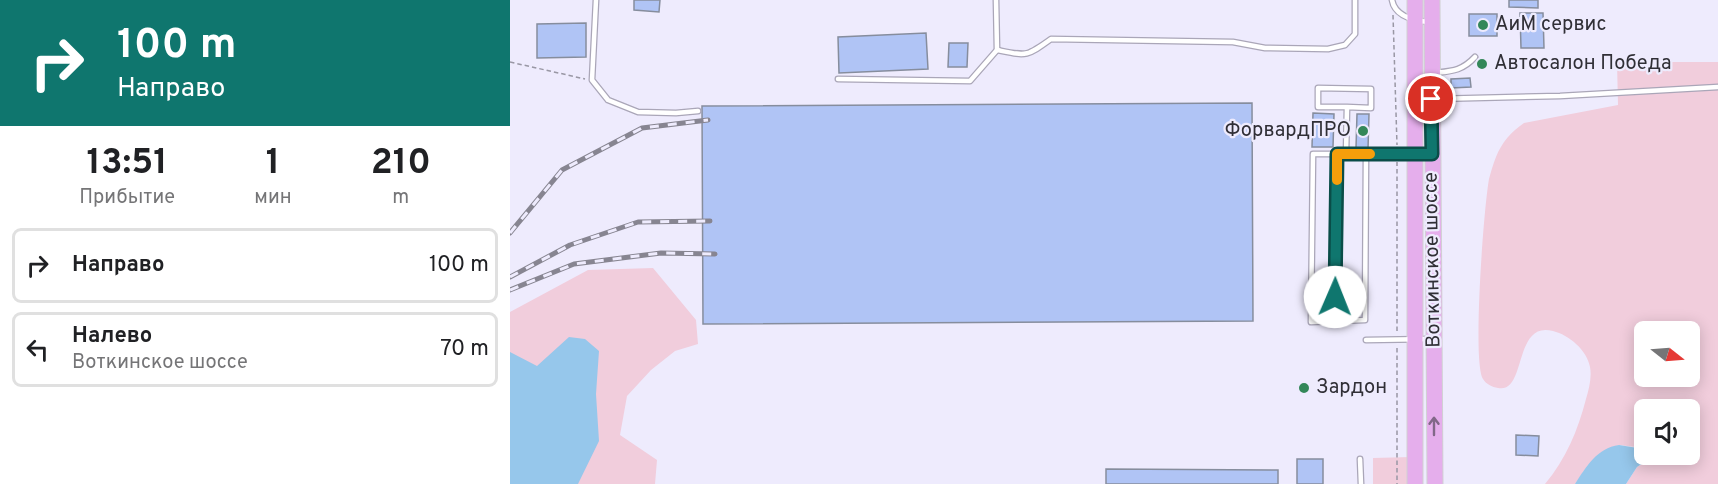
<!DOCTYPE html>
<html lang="ru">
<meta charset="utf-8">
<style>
:root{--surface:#fff;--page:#f2f2f2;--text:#202124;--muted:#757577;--line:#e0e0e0}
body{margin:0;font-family:Overpass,sans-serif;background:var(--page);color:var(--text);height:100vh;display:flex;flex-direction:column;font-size:22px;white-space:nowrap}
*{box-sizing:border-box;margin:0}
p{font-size:20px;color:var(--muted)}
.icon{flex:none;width:33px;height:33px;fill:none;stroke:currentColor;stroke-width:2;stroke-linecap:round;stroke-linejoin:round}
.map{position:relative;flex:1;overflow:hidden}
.panel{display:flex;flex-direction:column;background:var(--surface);width:510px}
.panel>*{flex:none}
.top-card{background:#0f766e;color:#fff;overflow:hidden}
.needle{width:39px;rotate:107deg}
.buttons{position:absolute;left:1124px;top:321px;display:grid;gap:12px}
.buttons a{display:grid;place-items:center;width:66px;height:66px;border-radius:9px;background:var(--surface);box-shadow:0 3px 15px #0003;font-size:30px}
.pin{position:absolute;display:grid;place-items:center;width:51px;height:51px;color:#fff;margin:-26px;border:3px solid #fff;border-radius:50%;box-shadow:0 2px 6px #0007}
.me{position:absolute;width:66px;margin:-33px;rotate:1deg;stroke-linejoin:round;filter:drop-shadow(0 0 4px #0008)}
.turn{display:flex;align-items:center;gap:21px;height:126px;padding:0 18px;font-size:27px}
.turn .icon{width:78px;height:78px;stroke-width:2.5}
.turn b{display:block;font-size:42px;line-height:51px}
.eta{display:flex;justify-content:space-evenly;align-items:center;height:102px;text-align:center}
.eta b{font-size:36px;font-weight:700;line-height:42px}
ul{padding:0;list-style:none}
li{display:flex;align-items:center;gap:18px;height:75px;margin:0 12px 9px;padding:0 6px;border:3px solid var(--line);border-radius:9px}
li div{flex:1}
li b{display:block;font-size:22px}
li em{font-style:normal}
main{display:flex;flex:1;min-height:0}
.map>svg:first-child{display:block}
.green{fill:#f1cddc;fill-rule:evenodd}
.water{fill:#96c7eb}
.building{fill:#b0c4f5;stroke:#868d9d;stroke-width:1.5}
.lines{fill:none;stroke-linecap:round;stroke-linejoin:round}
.service-casing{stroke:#aaa6b8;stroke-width:7}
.primary-casing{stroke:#d1d1d3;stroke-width:17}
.path{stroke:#9997a4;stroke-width:1.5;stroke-dasharray:4.5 3;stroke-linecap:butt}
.service{stroke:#fff;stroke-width:4.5}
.primary{stroke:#e5aeec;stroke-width:15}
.rail-casing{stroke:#878591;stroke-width:5}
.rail{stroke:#eeebfd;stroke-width:3;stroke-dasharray:9;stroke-linecap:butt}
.oneway{stroke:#816888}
.route-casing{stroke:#0a4d48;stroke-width:15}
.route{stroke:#0f766e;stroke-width:10}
.slow{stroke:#f59e0b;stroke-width:10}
.poi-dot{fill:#338759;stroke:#eeebfd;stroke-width:2}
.labels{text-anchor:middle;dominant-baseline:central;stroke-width:4.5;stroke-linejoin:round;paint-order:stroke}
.poi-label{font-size:20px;fill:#302f36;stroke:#eeebfd;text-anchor:start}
.street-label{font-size:20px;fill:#302f36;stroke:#eeebfd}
</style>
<main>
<section class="panel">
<div class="top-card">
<div class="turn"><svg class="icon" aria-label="right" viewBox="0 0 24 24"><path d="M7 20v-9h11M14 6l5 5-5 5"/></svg><div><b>100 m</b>Направо</div></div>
</div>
<div class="eta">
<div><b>13:51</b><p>Прибытие</p></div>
<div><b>1</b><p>мин</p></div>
<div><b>210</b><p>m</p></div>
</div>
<ul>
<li><svg class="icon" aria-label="right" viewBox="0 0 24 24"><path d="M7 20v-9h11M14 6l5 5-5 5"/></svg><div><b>Направо</b></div><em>100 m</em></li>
<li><svg class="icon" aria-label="left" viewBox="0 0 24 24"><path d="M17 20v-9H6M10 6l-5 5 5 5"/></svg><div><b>Налево</b><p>Воткинское шоссе</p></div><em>70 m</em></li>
</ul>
</section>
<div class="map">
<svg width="1208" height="484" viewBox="0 0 1208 484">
<rect width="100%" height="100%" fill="#eeebfd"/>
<!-- green -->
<g class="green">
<path d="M1107,62H1208V484H1116L1127,467L1148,455L1179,454V410H1134V448L1109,445L1078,465L1065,484H1035C1056,459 1068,430 1076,399C1079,389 1082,377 1080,367C1077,350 1059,335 1043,331C1003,320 1017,394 988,388C982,387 976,384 973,379C962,361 974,206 979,179C981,172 983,164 986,157C992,142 1001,132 1014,123L1108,105ZM1134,332H1179V376H1134Z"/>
<polygon points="143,268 186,320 188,344 165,351 141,370 117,396 110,435 147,460 145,484 0,484 0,312 78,270"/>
<polygon points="901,457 901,484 863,484 863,458"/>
</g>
<!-- water -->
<g class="water">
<polygon points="59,337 75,339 89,351 86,394 89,441 68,484 0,484 0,352 27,366"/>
<path d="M1109,445L1134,449V454L1145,455L1127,467L1116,484H1065C1076,467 1087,448 1109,445Z"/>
</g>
<!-- building -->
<g class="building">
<polygon points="124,0 150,0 149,12 124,10"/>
<polygon points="999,0 1028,0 1028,8 999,7"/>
<polygon points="1010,13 1033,13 1034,48 1011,48"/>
<rect x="959" y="14" width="28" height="22"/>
<polygon points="76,23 76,57 27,58 27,24"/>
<polygon points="416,33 418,69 329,73 328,37"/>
<polygon points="439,43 458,43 457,67 438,67"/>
<polygon points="960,78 961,87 941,88 941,79"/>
<polygon points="742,103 743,321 193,324 192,106"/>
<polygon points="803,113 824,114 823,147 802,147"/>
<polygon points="847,114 859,114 858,149 846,148"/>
<polygon points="1006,435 1029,436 1028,456 1006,455"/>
<rect x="787" y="459" width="26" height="25"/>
<polygon points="596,469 768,470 768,484 596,484"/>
</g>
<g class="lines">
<!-- service casing -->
<g class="service-casing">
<g id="service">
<polyline points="86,0 82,80 98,100 128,112 166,113 188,111"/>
<path d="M882,0C885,17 906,21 920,22"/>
<path d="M487,50C517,56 516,57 541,39L723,42L755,48L818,49L835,45L845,34V0"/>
<path d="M924,73C942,71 952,71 965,57"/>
<polyline points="328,79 460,81 487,50 486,0"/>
<polyline points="924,99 1050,96 1208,87"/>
<polyline points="836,154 837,107 808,107 808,88 861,89 861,108 837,107"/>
<polyline points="856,154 855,320 801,322 803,154 919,154"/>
<polyline points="825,321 827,154"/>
<polyline points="856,340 922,339"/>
<polyline points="850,459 851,484"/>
</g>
</g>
<!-- primary casing -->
<g class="primary-casing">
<g id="primary">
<polyline points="905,0 905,484"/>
<polyline points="922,0 925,484"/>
</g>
</g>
<!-- path -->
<g class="path">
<polyline points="883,15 887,145"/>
<polyline points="0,62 75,79"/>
<polyline points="887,331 887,162"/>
<polyline points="887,348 887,484"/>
</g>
<!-- service -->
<use href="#service" class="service"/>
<!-- primary -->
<use href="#primary" class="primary"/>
<!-- rail casing -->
<g class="rail-casing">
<g id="rail">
<polyline points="0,233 52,170 132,128 198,120"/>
<polyline points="0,277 60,245 128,222 200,221"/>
<polyline points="0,290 64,264 151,253 205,254"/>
</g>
</g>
<!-- rail -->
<use href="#rail" class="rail"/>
</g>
<!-- one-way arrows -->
<defs><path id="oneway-shaft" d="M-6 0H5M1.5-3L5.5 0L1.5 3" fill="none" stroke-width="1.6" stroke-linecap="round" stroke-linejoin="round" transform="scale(1.5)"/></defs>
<use class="oneway" href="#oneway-shaft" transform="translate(924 426) rotate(-90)"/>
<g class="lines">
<!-- route casing -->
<g class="route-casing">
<polyline id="route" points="825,297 827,154 922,154 921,99"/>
</g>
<!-- route -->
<use href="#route" class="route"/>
<!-- slow -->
<polyline class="slow" points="827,180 827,154 860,154"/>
</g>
<!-- markers -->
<g class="poi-dot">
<circle cx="973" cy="25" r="6"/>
<circle cx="972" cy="64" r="6"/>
<circle cx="853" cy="131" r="6"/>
<circle cx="794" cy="388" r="6"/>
</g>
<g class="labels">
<!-- poi labels -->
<g class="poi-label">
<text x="985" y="25">АиМ сервис</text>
<text x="984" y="64">Автосалон Победа</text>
<text x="841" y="131" text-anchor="end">ФорвардПРО</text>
<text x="806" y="388">Зардон</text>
</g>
<!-- street labels -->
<g class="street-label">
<text transform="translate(923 260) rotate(-91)">Воткинское шоссе</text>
</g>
</g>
</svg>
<div class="buttons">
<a><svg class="needle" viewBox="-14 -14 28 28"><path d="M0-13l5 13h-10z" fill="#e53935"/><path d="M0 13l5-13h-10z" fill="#757577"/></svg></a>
<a><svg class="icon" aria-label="sound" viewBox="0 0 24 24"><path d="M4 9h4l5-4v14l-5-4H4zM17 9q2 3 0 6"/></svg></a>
</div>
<div class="pin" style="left:921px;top:99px;background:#d93025"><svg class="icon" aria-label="arrive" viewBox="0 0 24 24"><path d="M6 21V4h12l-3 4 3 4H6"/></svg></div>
<svg class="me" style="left:825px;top:297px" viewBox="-20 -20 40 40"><circle r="19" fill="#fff"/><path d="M0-13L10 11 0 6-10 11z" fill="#0f766e"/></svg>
</div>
</main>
